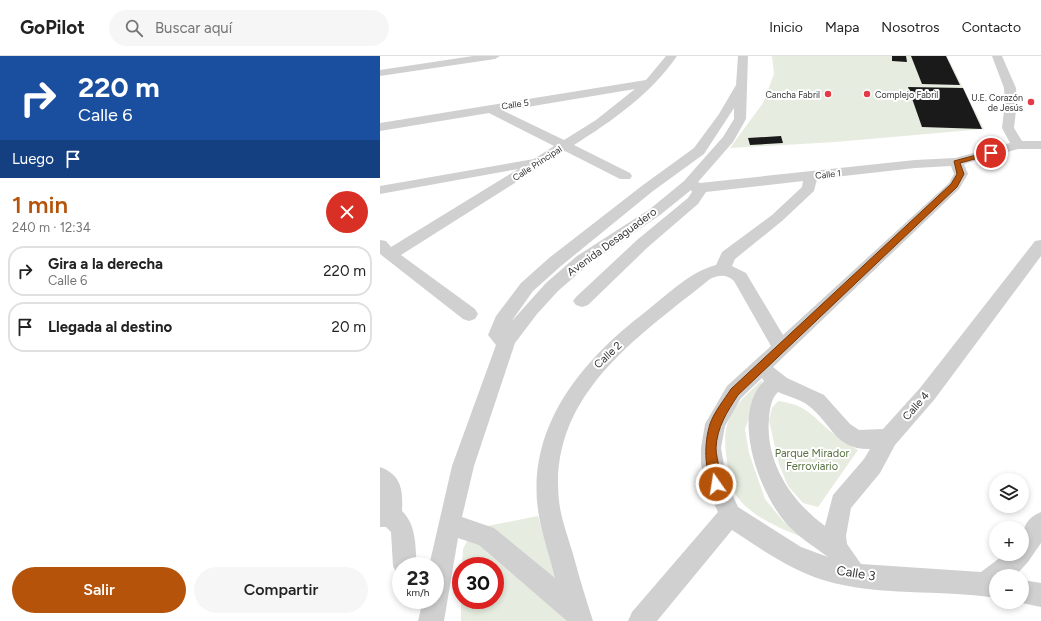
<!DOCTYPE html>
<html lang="es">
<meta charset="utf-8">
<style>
:root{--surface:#fff;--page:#f6f6f6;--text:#222;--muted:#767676;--line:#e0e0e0;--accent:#b45309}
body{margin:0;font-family:Figtree,sans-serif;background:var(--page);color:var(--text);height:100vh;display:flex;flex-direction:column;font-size:15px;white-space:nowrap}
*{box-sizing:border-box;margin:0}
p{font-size:13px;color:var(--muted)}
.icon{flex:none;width:22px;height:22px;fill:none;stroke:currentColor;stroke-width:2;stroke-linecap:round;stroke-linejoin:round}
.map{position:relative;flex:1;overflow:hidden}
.drawer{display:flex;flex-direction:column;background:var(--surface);width:380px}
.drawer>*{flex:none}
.banner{background:#1a4fa0;color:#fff;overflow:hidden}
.buttons{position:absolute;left:609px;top:417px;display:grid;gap:8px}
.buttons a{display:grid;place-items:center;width:40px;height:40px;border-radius:50%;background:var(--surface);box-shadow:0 2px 6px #0003;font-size:20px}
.speed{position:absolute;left:12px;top:501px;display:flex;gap:8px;font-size:20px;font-weight:700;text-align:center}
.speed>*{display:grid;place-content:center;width:52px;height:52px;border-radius:50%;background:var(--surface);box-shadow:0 2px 6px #0003;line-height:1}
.speed small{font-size:10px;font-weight:400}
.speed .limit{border:6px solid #d22;background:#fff;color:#111}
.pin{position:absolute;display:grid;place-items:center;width:34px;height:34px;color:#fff;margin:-17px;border:2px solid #fff;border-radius:50%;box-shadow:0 1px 4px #0007}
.me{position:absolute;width:44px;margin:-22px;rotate:347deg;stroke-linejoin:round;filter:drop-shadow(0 0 3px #0008)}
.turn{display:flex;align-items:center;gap:14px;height:84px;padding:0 12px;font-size:18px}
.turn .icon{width:52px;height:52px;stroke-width:2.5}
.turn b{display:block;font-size:28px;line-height:34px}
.then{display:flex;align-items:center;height:38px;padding:0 12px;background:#0003;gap:8px;font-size:15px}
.round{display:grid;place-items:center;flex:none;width:42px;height:42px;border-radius:21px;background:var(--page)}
.overview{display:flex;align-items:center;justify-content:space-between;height:68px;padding:0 12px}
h1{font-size:24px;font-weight:600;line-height:30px;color:var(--accent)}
.cta{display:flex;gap:8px;margin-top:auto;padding:8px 12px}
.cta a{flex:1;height:46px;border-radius:24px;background:var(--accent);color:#fff;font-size:16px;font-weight:600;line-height:46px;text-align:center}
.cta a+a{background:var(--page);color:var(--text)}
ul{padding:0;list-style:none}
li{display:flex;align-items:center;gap:12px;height:50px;margin:0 8px 6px;padding:0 4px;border:2px solid var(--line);border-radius:16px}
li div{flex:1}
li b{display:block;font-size:15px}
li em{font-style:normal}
header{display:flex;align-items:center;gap:24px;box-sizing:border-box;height:56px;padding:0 20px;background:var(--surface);border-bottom:1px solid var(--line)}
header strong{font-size:19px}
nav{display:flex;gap:22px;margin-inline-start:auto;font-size:14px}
.search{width:280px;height:36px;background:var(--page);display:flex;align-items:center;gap:10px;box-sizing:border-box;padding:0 14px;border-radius:22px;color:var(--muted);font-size:15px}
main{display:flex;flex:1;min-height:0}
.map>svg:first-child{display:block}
.green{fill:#e6ecdf}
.building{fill:#1a1a1a}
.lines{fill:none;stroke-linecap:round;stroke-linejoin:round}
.street{fill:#d0d0d0;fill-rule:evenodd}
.route{fill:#b45309;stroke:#753606}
.poi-dot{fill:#e63946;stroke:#fff;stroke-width:1.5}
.labels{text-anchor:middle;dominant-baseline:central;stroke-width:4;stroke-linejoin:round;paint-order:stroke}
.far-poi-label{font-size:9px;fill:#333;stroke:#fff;text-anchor:end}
.far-street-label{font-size:9px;fill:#333;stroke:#fff}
.street-label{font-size:11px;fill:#333;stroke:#fff}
.park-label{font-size:11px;fill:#56703f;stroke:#fff}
.near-street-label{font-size:13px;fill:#333;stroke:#fff}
</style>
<header>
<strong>GoPilot</strong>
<div class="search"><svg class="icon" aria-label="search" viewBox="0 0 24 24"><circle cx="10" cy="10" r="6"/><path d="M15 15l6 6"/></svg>Buscar aquí</div>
<nav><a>Inicio</a><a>Mapa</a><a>Nosotros</a><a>Contacto</a></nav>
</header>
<main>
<section class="drawer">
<div class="banner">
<div class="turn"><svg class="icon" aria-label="right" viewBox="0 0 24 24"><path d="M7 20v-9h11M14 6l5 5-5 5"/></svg><div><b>220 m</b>Calle 6</div></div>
<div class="then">Luego<svg class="icon" aria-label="arrive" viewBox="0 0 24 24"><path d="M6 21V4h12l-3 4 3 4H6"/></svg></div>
</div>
<div class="overview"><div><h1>1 min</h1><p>240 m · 12:34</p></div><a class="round" style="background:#d93025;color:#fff"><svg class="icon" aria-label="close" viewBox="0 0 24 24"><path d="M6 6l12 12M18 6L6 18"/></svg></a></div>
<ul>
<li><svg class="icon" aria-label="right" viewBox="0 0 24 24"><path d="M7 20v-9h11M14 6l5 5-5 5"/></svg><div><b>Gira a la derecha</b><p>Calle 6</p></div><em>220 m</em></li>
<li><svg class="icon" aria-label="arrive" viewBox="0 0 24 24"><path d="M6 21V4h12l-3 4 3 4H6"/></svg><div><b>Llegada al destino</b></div><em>20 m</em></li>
</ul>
<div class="cta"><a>Salir</a><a>Compartir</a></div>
</section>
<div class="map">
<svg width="661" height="565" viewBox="0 0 661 565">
<rect width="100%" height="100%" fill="#fff"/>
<!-- green -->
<g class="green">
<polygon points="392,0 567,0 604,73 455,86 350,92 383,47 394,18"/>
<path d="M383,323L365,373L369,397L385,443L404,466L437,487C409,476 364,461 352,431C348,423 348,412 347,404C340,362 354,350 383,323Z"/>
<path d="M398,345C429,349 433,362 455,379C462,385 471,390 478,394L438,451L423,447L408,430L399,408L389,365L392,352Z"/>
<polygon points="158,460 176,523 97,472"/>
<polygon points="90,479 172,536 187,565 81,565 81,544 115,544 115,510 82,510 83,493"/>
</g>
<!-- building -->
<g class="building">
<polygon points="512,0 526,0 527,6 512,5"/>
<polygon points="531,0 566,0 580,29 542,28"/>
<polygon points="528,31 583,32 602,73 542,71"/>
<polygon points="401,80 403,87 370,89 368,82"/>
</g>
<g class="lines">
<!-- street -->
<g class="street">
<polygon points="93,0 120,0 115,3 0,20 0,14"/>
<path d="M286,0H297C271,38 232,65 194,89L250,117L252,120L250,123H240L185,95L21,199L95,253L98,258L95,263L89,265L83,263L0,198V184L6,185L11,191L138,113L0,138V130L154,103L174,90L109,57L0,75V67L266,24ZM255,33L216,64L184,84L124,55Z"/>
<path d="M358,0H368L366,63L353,86L318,126L320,127L535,104L575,102L630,87L622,72L625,46L624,32L612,0H622L636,32L637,46L634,72L642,85H661V93H638L584,108L588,118L579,133L393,311L407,322L444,339L470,368L479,374L503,373L540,332L655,185L661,184V200L554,344L515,389L500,417L471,452L466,480L467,488L481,508L601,516L625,498H642C642,479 641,464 661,456V487L648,506L635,520H616V542C559,533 499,541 443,524C409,513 381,493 352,474L277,565H248L252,556L338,456L325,428L321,408V392L325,368L347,330L391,290L354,225C346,218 340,219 330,223C257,282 168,339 179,445C181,463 188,481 193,498C199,521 206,543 213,565H187L99,489L78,482L64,565H38L43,544H55V510H49L72,410L116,289L108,279L116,260L141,227L169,202L263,129L314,92L339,58L356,29ZM354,52V63L343,81L304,125L270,153L197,200L166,227L131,266L153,235L181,210L273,135L324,98ZM571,110L574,118L569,127L403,279L366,217L352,210L355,203L402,165L434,135L437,123L535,112ZM423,125L422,131L392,159L342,196L336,209C309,216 286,240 264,257C204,303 151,365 157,445C159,471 169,497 175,522L114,472L82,461L94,410L135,287L157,258L178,235L209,208L280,159L311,134L312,136L308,142L257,184L196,241L193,245L196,249L202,251L208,249L268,191L318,148L326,136ZM382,322L384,325C350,359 379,435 405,466C417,480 433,490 448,501L421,491L358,451L347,427L341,392L345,370L361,342ZM398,336C409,341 420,343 429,350C452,368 455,394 490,393L484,403L453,439L445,470C411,445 385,406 389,362C390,352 391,343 398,336Z"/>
<path d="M0,411C22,419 23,435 22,455C37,470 35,490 37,510H21V520L17,518L13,510L11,476L6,471H0Z"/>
<polygon points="642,524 661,527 661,551 637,546 642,546"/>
</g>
</g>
<!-- route -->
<path class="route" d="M611,95L613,96V98L580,107L584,118L577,131L358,339C347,356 337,371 336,392C336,403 344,424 340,432L336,433L333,432C324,412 324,387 330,368C334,356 344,344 351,333L571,128L577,118L574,105Z"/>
<!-- markers -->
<g class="poi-dot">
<circle cx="448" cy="38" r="4"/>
<circle cx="487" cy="38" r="4"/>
<circle cx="651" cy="46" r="4"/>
</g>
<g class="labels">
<!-- far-poi labels -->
<g class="far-poi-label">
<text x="440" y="38">Cancha Fabril</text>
<text x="495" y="38" text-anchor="start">Complejo Fabril</text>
<text x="643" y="41">U.E. Corazón<tspan x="643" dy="10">de Jesús</tspan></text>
</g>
<!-- far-street labels -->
<g class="far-street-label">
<text transform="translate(135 48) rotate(-9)">Calle 5</text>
<text transform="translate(157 107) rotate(-33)">Calle Principal</text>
<text transform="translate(448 118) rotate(-6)">Calle 1</text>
</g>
<!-- street labels -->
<g class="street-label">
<text transform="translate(232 186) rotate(-36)">Avenida Desaguadero</text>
<text transform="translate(228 299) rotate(-43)">Calle 2</text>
<text transform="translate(536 350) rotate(-49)">Calle 4</text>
</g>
<!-- park labels -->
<g class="park-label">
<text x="432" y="397">Parque Mirador<tspan x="432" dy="13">Ferroviario</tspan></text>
</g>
<!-- near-street labels -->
<g class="near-street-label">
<text transform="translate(476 517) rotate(9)">Calle 3</text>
</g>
</g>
</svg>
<div class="buttons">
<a><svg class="icon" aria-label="layers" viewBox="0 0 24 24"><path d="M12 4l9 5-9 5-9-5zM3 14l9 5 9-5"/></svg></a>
<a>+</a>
<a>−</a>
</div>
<div class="speed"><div>23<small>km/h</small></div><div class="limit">30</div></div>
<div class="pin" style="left:611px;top:97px;background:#d93025"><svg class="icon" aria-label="arrive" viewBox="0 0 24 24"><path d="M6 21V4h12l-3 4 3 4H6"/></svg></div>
<svg class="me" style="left:336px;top:428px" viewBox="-20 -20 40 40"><circle r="17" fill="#b45309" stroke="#fff" stroke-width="3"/><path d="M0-11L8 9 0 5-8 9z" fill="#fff"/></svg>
</div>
</main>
